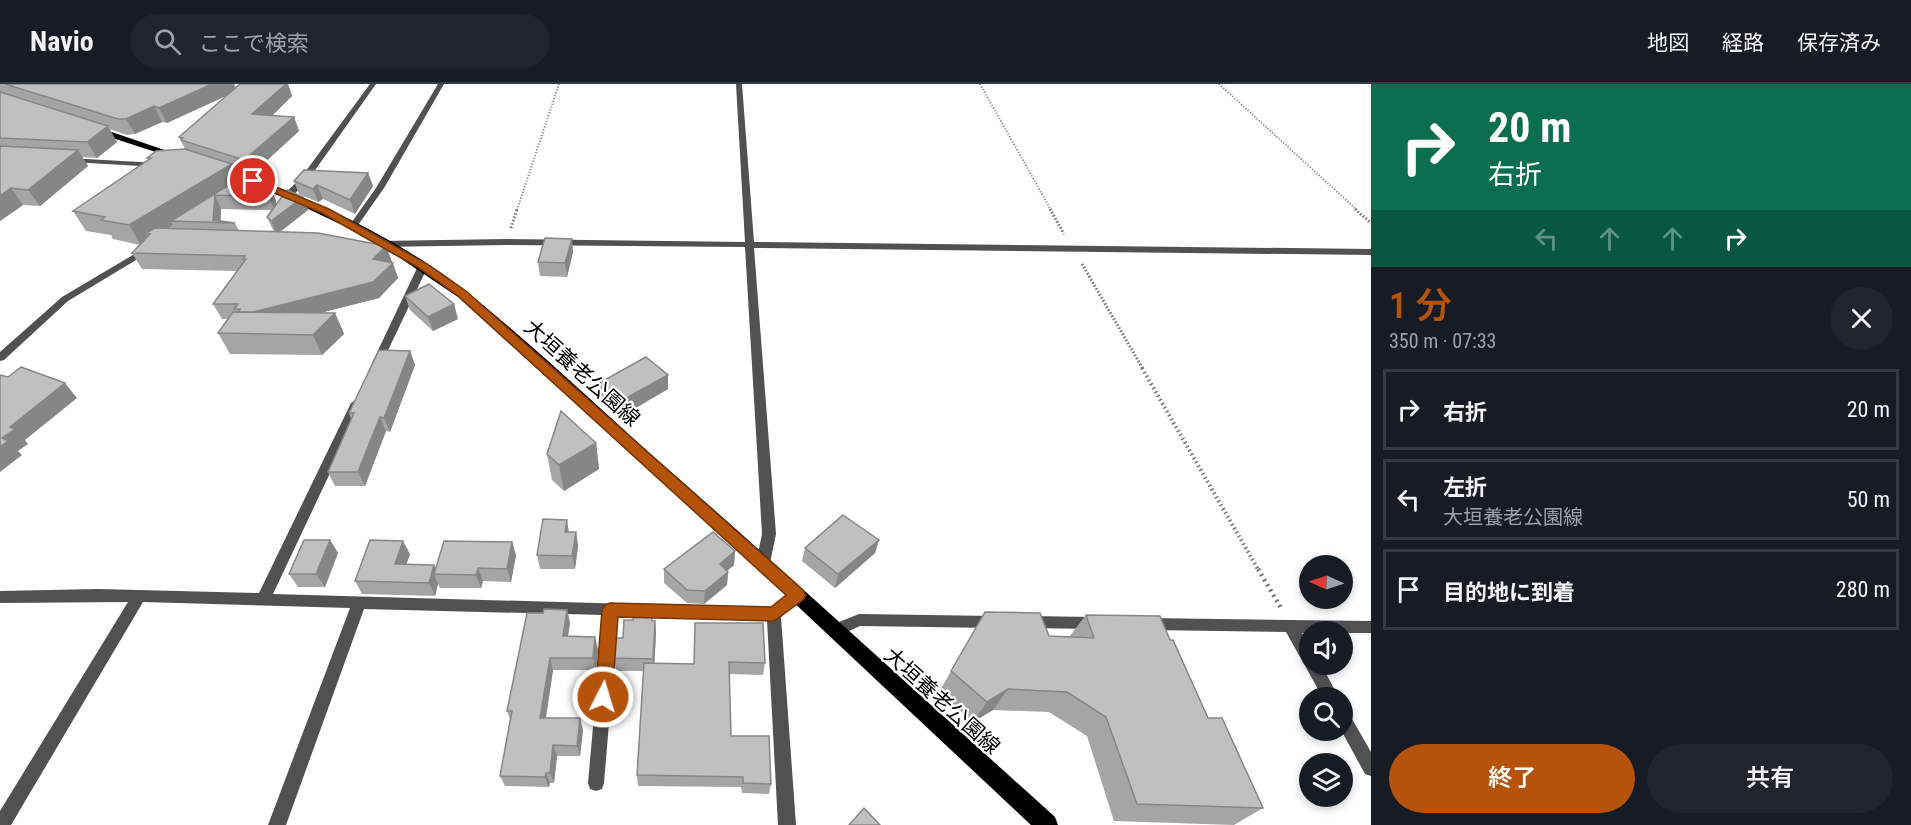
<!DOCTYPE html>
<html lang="ja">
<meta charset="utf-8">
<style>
:root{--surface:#171b24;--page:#20242c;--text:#f1f3f6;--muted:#9ea1a6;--line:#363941;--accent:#b45309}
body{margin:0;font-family:"Roboto Condensed","Noto Sans JP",sans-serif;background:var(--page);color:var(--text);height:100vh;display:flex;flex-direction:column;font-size:22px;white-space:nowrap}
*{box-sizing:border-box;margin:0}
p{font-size:20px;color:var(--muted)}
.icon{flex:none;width:33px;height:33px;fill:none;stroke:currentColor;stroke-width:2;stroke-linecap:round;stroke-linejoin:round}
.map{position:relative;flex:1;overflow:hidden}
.panel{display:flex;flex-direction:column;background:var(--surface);width:540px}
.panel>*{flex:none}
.top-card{background:#0b6e4f;color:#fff;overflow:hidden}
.needle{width:39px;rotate:273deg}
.tools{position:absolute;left:1299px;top:471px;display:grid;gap:12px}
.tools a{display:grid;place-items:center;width:54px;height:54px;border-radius:50%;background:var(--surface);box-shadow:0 3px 9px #0003;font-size:30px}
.pin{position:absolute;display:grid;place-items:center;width:51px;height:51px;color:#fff;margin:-26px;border:3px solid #fff;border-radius:50%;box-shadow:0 2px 6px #0007}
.me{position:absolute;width:66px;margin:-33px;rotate:5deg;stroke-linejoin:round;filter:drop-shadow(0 0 4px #0008)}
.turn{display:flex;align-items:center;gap:21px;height:126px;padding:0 18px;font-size:27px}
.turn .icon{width:78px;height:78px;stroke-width:2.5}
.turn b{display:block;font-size:42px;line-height:51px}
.lanes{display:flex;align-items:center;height:57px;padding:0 18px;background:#0003;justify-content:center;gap:30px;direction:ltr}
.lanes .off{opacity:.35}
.round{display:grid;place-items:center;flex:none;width:63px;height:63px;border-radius:32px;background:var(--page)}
.head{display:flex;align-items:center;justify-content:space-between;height:102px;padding:0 18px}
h1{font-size:36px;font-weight:600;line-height:45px;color:var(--accent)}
.primary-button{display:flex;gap:12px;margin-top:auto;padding:12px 18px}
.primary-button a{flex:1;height:69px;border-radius:36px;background:var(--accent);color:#fff;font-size:24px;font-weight:600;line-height:69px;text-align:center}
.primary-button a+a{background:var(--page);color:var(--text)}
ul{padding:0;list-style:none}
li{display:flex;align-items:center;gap:18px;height:81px;margin:0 12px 9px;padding:0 6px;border:3px solid var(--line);border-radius:0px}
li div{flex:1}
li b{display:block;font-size:22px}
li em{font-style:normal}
header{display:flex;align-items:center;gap:36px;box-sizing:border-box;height:84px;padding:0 30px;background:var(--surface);border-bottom:2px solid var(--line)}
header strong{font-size:28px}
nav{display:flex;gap:33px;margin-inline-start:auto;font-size:21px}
.search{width:420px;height:54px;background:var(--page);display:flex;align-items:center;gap:15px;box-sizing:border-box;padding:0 21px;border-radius:33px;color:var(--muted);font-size:22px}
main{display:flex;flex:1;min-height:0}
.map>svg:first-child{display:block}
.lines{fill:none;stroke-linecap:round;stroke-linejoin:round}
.path-far3{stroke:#737373;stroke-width:2;stroke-dasharray:1 2;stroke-linecap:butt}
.path-far2{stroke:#737373;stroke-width:3;stroke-dasharray:1.5 2;stroke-linecap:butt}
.path-far1{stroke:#737373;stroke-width:4;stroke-dasharray:1.5 3;stroke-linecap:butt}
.path{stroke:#737373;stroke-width:4.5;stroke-dasharray:2 4;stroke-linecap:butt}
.minor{fill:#515151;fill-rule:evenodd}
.primary{fill:#000;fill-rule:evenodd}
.wall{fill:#a5a5a5;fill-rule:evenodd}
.shaded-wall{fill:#868686}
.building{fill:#c0c0c0;stroke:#868686;stroke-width:1.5}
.route{fill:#b45309;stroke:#753606;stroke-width:1.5}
.labels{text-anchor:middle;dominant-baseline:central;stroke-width:4.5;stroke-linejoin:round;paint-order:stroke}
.street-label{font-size:21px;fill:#000;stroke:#fff}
</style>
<header>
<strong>Navio</strong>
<div class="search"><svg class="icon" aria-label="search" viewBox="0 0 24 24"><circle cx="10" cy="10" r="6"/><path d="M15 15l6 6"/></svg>ここで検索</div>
<nav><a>地図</a><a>経路</a><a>保存済み</a></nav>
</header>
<main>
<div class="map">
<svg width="1371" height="741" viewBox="0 0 1371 741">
<rect width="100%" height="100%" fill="#fff"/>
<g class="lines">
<!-- path-far3 -->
<g class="path-far3">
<polyline points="980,0 1051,126"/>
<polyline points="1219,0 1357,126"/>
<polyline points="517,126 559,0"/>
</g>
<!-- path-far2 -->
<g class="path-far2">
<polyline points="1050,125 1064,150"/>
<polyline points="1355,125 1371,139"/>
<polyline points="511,144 517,125"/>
<polyline points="1082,180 1143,285"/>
</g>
<!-- path-far1 -->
<polyline class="path-far1" points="1142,284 1259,487"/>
<!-- path -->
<polyline class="path" points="1258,485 1281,524"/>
<!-- minor -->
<g class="minor">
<polygon points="370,0 376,0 306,99 291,113 285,113 285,109 300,95"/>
<polygon points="438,0 444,0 384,104 356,144 350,144 349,142 376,104"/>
<polygon points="736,0 742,0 754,158 1371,165 1371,171 754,164 776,450 770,479 768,483 763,485 758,483 756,479 762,450 745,163 506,161 379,163 375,160 379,157 506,155 745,158"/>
<polygon points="68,74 158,79 162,81 158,83 71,78 68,78"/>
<polygon points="148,162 153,165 151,167 68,217 4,276 0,277 0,268 62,213"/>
<polygon points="423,179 428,182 382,279 377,283 373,282 372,279 418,182"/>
<path d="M357,315L363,319L273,510L771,524C780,517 792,503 803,507L805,511L803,515L781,533L796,741H778L767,536L618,532L604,699L602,705L596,707L590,705L588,699L603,531L364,525L286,741H268L350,524L143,518L11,741H0V727L128,518L0,519V507L98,505L259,509L351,319Z"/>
<polygon points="859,530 995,532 1000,533 1002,538 1000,543 995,544 860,542 834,554 829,552 827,547 829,542"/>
<polygon points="1027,532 1094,533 1099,534 1101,539 1099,544 1094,545 1027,544 1022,543 1020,538 1022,533"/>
<polygon points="1147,534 1371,537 1371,549 1342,549 1342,548 1302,549 1310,561 1310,580 1321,580 1339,614 1323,614 1286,548 1147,546 1142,545 1140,540 1142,535"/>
<polygon points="1342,626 1348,628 1371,668 1371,692 1365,690 1341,646 1342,646"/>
</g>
<!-- primary -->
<g class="primary">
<polygon points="91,43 97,43 185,73 177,75 91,47"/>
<path d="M220,83C297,105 405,158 467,208C537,264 602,327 669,386C799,500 926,617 1055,733L1058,741H1031L757,484L458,213L400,174L342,141L281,112L216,88L215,86Z"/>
</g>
</g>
<!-- wall -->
<g class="wall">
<path d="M0,0H234L236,4L240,0H288L292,12L272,32L294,33L299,47L251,91L235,86L240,97L276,117V120L303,113L308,126L280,148L386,162L392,178H391L398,194L379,214L320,229H335L344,250L322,271L230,270L218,249L227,235H222L213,220L237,187L142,185L132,169L140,161L113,155L111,151L86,147L73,127L148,76L147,74L185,65L179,53L227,11L167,39L162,38L135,50L127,51L109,45L117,58L97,74L82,73L88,82L40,122L23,121L0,137ZM221,125L272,126L267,133L274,148L239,147L235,139L221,137Z"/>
<polygon points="368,89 373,102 355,130 323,115 318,118 299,110 294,97"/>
<polygon points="573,168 567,193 540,192 538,178"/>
<polygon points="405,212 458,235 433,247 410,226"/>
<polygon points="410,267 415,281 390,348 386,347 365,402 335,402 328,388 351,335 349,329"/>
<polygon points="599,299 668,305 622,332 601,313"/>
<polygon points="596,359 599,385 564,407 552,396 547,370"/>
<polygon points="569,448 576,448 578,462 575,485 540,485 537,471"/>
<polygon points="330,456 338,469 325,503 298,503 289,490"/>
<polygon points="879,456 875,469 835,504 802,477 805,464"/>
<polygon points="512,458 516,471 511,498 483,497 481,504 440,504 438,500 435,512 362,510 355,497 410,470 406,480 434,481 436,485"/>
<polygon points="735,467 734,481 727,487 728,488 727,501 704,520 687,519 664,499 664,485"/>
<polygon points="567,526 570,539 568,552 598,565 596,586 553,586 546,634 583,646 580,672 557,672 554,699 550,699 549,703 505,702 500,692 510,635 507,627 543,529"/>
<polygon points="985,528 1049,552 1069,553 1086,531 1170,556 1208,634 1263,724 1234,741 1114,737 1087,652 1049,628 993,626 973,638 939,608"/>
<polygon points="652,537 655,537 656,549 654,580 694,580 695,539 765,579 763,591 729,590 731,652 771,700 769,710 742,709 741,703 638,702 637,691 644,587 616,587 614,574 623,554"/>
</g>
<!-- shaded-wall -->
<g class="shaded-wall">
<polygon points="212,0 234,0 237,7 167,39 159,24"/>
<polygon points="286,0 288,0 292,12 258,45 252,30"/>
<polygon points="154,22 162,38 135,50 126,35"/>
<polygon points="294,33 299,47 251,91 244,76"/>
<polygon points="108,42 117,58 97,74 87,58"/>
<polygon points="78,66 88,82 40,122 28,106"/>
<polygon points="232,80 241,99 215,111 221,125 220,138 171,137 173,141 153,154 150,150 146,149 150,156 141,161 129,141"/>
<polygon points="368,89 373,102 355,130 350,116"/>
<polygon points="317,101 323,115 318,118 313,105"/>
<polygon points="271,103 276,117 275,127 269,113"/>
<polygon points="11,104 23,121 0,137 0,112"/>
<polygon points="303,113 308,126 277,150 271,137"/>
<polygon points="572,155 573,168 567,193 565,179"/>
<polygon points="386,162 392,178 378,190 373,175"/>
<polygon points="393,179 398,194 379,214 244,248 236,232"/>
<polygon points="454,220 458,235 433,247 428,233"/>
<polygon points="335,229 344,250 322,271 313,251"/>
<polygon points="410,267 415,281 390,348 384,334"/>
<polygon points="668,291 668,305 622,332 621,317"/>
<polygon points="65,299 77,314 25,356 28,360 18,367 22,371 0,388 0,363 2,354 10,343"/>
<polygon points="380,333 386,347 365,402 358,388"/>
<polygon points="596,359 599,385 564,407 559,381"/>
<polygon points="567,436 569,449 565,448"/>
<polygon points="576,448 578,462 575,485 572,472"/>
<polygon points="330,456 338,469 325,503 316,490"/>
<polygon points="879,456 875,469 835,504 838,490"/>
<polygon points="403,457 410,470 402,493 395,480"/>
<polygon points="512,458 516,471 511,498 507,485"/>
<polygon points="735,467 734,481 719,493 720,480"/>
<polygon points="434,481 438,491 434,490 438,500 435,512 429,499"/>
<polygon points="478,484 483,497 481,504 476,491"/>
<polygon points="728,488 727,501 704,520 705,507"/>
<polygon points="567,526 570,539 566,564 563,552"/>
<polygon points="655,537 656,549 654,588 653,575"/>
<polygon points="595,553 598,565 596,586 593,574"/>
<polygon points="550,574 553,586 544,645 540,634"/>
<polygon points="1008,605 993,626 973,638 987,618"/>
<polygon points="580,634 583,646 580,672 577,662"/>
<polygon points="553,661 557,672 554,699 550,689"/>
<polygon points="546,689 550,699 549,703 545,693"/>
</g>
<!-- building -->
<g class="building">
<polygon points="5,0 212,0 159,24 154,22 126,35 118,35"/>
<polygon points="240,0 286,0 252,30 294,33 244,76 181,56 183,54 179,53"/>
<polygon points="0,8 108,42 87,58 0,54"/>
<polygon points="0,62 78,66 28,106 11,104 0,112"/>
<polygon points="185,65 232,80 129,141 101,136 105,133 73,127 151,74 147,74 156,67"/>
<polygon points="304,86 368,89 350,116 317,101 313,105 294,97"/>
<polygon points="237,96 271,103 269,113 215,111 213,136 235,139 171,137"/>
<polygon points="287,106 303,113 271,137 267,133"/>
<polygon points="155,144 318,149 386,162 373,175 393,179 373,198 253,228 239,228 240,225 234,225 238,220 213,220 246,175 243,175 245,172 132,169 150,150 146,149"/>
<polygon points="545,154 572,155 565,179 538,178"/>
<polygon points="429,200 454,220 428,233 405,212"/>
<polygon points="233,228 335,229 313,251 218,249"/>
<polygon points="379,266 410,267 384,334 380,333 358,388 328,388 354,329 349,329"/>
<polygon points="646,273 668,291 621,317 599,299"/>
<polygon points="21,283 65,299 10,343 15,345 2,354 8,357 0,363 0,291 8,293"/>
<polygon points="561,327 596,359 559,381 547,370"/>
<polygon points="843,431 879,456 838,490 805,464"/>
<polygon points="543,435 567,436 565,448 576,448 572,472 537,471"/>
<polygon points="713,448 735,467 720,480 728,488 705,507 687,506 664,485"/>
<polygon points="304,456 330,456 316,490 289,490"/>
<polygon points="370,456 403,457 395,480 434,481 429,499 355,497"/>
<polygon points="444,457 512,458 507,485 478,484 476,491 434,490"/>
<polygon points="544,525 567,526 563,552 595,553 593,574 550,574 540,634 580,634 577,662 553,661 550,689 546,689 545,693 500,692 512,627 507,627 527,529 543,529"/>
<polygon points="985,528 1040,529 1049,552 1094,554 1086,531 1160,532 1170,556 1173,556 1208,634 1222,634 1263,724 1137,720 1106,633 1067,608 1008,605 987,618 951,587"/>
<polygon points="634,532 652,532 652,537 655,537 653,575 614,574 616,554 623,554 624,536 633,536"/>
<polygon points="695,539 763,539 765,579 729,578 731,652 769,652 771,700 743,699 743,693 637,691 644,579 694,580"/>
<polygon points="864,724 880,741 849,741"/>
</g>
<!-- route -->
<polygon class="route" points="250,95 256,95 329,125 427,180 466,207 803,506 806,511 803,516 774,537 618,533 612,613 610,619 603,621 597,619 595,613 602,526 605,521 610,519 771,523 786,511 458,212 419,184 322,129 250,99"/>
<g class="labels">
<!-- street labels -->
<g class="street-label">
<text transform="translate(582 289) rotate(42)">大垣養老公園線</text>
<text transform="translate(942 617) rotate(42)">大垣養老公園線</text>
</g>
</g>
</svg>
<div class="tools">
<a><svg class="needle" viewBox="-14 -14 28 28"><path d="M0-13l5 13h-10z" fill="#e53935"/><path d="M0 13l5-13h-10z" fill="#9ea1a6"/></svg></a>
<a><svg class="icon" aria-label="sound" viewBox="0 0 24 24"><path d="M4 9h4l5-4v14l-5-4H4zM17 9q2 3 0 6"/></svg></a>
<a><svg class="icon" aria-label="search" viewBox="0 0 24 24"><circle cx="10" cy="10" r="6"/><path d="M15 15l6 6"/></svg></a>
<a><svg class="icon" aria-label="layers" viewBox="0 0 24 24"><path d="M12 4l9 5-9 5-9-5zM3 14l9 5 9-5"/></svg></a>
</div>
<div class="pin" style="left:253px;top:97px;background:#d93025"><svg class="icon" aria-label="arrive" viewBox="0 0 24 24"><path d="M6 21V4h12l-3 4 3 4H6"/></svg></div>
<svg class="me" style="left:603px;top:613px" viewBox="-20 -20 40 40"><circle r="17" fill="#b45309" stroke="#fff" stroke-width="3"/><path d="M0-11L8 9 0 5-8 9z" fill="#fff"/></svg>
</div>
<section class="panel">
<div class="top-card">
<div class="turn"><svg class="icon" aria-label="right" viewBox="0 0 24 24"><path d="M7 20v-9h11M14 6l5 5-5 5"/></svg><div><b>20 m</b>右折</div></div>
<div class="lanes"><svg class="icon off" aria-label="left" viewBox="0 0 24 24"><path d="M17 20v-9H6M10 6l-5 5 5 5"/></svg><svg class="icon off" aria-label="ahead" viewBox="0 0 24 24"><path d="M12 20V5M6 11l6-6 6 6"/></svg><svg class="icon off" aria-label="ahead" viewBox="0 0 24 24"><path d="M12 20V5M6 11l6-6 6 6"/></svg><svg class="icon" aria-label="right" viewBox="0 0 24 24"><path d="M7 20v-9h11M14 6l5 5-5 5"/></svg></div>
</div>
<div class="head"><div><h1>1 分</h1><p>350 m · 07:33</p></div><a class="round"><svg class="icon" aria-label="close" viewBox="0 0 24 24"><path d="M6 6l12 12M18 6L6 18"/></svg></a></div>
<ul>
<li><svg class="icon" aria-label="right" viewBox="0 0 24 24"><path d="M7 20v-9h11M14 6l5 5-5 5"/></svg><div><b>右折</b></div><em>20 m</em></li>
<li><svg class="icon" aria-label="left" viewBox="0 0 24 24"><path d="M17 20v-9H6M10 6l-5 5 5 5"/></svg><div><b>左折</b><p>大垣養老公園線</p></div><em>50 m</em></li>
<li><svg class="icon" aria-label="arrive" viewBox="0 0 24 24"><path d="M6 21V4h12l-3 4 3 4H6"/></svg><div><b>目的地に到着</b></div><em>280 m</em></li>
</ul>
<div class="primary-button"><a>終了</a><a>共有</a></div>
</section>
</main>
